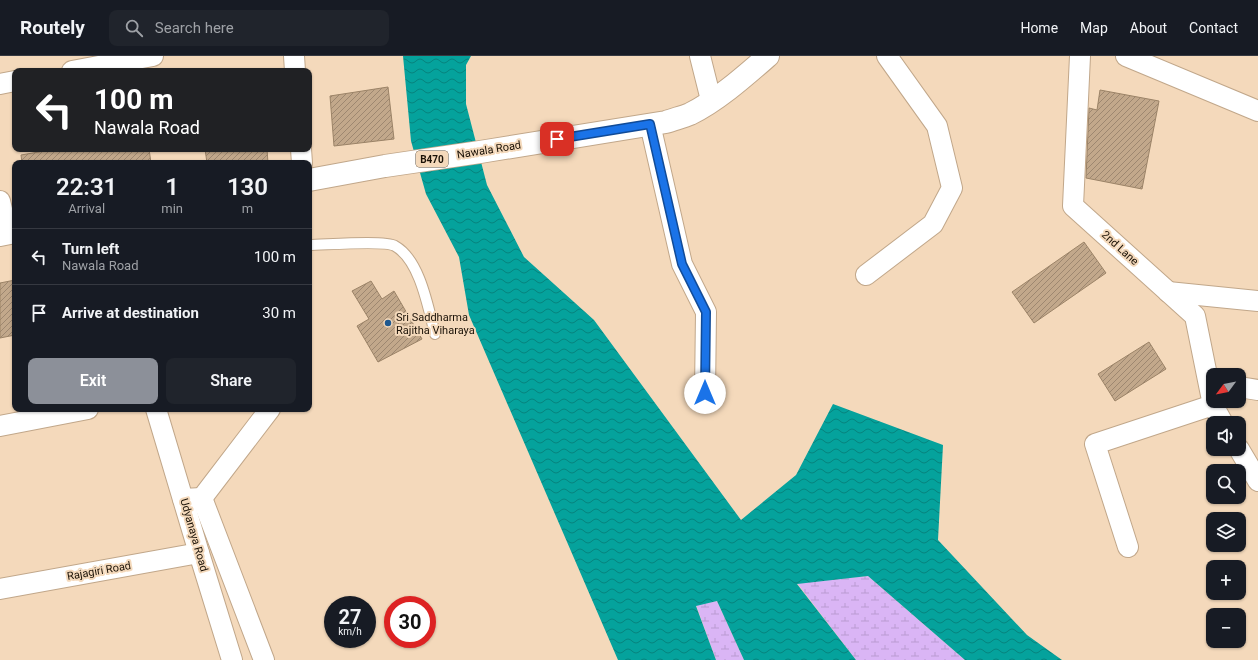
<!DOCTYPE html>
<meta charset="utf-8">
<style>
:root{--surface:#171b24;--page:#20242c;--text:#f1f3f6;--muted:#9ea1a6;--line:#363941;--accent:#8c9099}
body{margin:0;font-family:Roboto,sans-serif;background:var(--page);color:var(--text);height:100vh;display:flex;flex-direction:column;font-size:15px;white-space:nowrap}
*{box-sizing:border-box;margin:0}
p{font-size:13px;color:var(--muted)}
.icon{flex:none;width:22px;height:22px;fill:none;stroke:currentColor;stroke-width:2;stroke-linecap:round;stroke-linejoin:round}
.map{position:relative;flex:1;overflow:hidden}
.details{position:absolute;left:12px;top:104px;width:300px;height:252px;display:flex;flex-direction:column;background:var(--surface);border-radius:8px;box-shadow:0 1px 3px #0004}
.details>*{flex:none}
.hud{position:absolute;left:12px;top:12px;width:300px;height:84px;border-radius:8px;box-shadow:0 1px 3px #0004;background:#202124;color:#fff;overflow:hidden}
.needle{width:26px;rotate:238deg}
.tools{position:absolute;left:1206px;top:312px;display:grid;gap:8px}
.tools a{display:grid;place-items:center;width:40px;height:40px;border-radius:8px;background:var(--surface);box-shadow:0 1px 3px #0004;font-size:20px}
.speed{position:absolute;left:324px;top:540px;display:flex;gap:8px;font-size:20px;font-weight:700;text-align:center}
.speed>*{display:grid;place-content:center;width:52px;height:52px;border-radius:50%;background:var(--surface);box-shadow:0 1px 3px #0004;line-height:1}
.speed small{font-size:10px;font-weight:400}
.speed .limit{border:6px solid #d22;background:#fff;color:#111}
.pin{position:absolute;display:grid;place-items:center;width:34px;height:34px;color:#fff;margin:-17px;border-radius:8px;box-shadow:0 2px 6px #0006}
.me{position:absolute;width:44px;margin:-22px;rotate:0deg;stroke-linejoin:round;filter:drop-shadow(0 0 3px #0008)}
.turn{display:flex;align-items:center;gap:14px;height:84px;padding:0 16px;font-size:18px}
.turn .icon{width:52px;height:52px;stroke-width:2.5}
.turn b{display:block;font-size:28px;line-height:34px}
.eta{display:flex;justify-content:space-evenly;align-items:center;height:68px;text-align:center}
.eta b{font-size:24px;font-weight:600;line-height:28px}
.cta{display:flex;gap:8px;margin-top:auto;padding:8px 16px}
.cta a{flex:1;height:46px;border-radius:8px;background:var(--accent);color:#fff;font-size:16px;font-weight:600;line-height:46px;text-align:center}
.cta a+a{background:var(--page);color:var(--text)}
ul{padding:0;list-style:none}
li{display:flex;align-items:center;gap:12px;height:56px;padding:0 16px;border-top:1px solid var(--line)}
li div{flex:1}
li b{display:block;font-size:15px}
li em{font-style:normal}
header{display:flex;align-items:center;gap:24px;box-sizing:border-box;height:56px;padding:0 20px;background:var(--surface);border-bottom:1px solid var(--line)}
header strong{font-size:19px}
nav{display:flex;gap:22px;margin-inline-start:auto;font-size:14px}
.search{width:280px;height:36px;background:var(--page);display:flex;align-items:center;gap:10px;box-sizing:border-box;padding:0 14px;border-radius:8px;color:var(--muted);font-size:15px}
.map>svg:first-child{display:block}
.wetland{fill:url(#wetland-marsh)}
.water{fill:url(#water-waves)}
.building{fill:url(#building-hatch);stroke:#9b8367}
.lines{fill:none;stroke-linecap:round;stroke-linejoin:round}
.lane-casing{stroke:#c1a78a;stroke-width:12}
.street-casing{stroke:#c1a78a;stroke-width:22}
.primary-casing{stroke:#c1a78a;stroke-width:24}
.lane{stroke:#fff;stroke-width:10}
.street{stroke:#fff;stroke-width:20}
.primary{stroke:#fff;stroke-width:22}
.route-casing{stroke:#114b97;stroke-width:10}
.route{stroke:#1a73e8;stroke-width:7}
.poi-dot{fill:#1e588f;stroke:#f4d9bb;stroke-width:1.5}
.labels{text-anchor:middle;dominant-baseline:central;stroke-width:4;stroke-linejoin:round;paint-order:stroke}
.shield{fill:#f4d9bb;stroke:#5c4e3d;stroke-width:1}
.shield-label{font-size:10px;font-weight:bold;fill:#1b1207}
.street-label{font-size:11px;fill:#1b1207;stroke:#f4d9bb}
.poi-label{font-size:11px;fill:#1b1207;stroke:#f4d9bb;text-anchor:start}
</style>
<header>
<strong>Routely</strong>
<div class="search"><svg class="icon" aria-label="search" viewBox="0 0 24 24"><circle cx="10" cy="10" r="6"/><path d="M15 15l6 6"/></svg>Search here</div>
<nav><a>Home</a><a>Map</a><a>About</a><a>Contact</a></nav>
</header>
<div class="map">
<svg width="1258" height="604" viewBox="0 0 1258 604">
<defs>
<pattern id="wetland-marsh" width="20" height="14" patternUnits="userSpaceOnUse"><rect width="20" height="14" fill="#dab5f5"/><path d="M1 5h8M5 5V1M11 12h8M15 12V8" fill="none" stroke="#ba9bd1"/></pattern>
<pattern id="water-waves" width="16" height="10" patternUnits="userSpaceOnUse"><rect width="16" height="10" fill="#05a29c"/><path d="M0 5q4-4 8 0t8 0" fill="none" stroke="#06837d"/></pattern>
<pattern id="building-hatch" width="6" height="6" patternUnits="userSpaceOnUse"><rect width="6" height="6" fill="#c2a88b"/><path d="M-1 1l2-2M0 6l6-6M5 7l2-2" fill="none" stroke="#9d8770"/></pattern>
</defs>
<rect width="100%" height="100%" fill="#f4d9bb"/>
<!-- wetland -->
<g class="wetland">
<polygon points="868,520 965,604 856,604 797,527"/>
<polygon points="717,545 744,604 716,604 696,549"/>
</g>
<!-- water -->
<polygon class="water" points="403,0 471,0 466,9 466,48 487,129 524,201 594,264 741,464 796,419 833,348 943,389 938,484 1027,579 1062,604 965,604 868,520 797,528 856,604 744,604 717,545 696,550 716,604 618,604 469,259 459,201 426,138 411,85"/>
<!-- building -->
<g class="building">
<polygon points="388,31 394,83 334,90 330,40"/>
<polygon points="1100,34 1159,45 1142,133 1086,122 1089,52 1097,54"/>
<polygon points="56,93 149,93 151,107 22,107 21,99"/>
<polygon points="205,93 267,93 268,107 207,107"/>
<polygon points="1084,186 1106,217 1034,267 1012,236"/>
<polygon points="15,224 15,279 0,282 0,227"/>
<polygon points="371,225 382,243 394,235 422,283 378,306 357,270 369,263 352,235"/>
<polygon points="1149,286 1166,313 1115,345 1098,318"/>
</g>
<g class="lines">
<!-- lane casing -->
<g class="lane-casing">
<path id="lane" d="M309,189C324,189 385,184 395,190C420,204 428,251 435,278"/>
</g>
<!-- street casing -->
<g class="street-casing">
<g id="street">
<polyline points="294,0 295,15"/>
<polyline points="700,0 711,44"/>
<polyline points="1080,0 1073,150 1195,260 1213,349 1223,367"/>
<polyline points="1126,0 1258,55"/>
<polyline points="72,15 153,0"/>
<polyline points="0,28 15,25"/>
<polyline points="650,68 682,208 706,256 705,337"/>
<polyline points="301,93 302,107"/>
<polyline points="0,145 8,178"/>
<polyline points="866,219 933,168 952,132 937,70 887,0"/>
<polyline points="1168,236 1258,245"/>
<polyline points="1239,331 1258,334"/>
<polyline points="156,353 199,497 232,604"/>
<polyline points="0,370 88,353"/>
<polyline points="1239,393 1258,425"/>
<polyline points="202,442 270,353"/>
<polyline points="183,443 202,442 264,604"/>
<polyline points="1128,491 1095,388 1213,349"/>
<polyline points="0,533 199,497"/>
</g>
</g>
<!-- primary casing -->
<g class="primary-casing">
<g id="primary">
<path d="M309,124L385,110L480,96L666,66C674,63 683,61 690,58C717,45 745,20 768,0"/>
<polyline points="0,179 15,176"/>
</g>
</g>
<!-- lane -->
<use href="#lane" class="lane"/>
<!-- street -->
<use href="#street" class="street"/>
<!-- primary -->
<use href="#primary" class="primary"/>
</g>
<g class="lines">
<!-- route casing -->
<g class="route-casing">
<polyline id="route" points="557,83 650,68 682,208 706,256 705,337"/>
</g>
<!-- route -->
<use href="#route" class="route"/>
</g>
<!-- markers -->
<circle class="poi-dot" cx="388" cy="267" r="4"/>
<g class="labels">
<!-- shield labels -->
<rect class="shield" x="416" y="95" width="32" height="16" rx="3"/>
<g class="shield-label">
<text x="432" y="103">B470</text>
</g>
<!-- street labels -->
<g class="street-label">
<text transform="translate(489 94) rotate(-9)">Nawala Road</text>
<text transform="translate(1120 192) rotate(42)">2nd Lane</text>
<text transform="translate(194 479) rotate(74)">Udyanaya Road</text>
<text transform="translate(99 515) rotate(-10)">Rajagiri Road</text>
</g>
<!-- poi labels -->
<g class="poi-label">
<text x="396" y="261">Sri Saddharma<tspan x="396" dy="13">Rajitha Viharaya</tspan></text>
</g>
</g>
</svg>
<div class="tools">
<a><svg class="needle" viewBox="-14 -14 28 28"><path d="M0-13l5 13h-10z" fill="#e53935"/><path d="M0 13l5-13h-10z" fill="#9ea1a6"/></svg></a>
<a><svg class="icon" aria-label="sound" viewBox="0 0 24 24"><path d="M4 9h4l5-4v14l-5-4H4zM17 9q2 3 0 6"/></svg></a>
<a><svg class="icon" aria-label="search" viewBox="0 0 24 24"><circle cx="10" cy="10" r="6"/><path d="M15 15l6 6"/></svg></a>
<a><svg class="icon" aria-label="layers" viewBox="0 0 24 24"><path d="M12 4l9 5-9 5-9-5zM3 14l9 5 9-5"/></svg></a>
<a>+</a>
<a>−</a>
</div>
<div class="speed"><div>27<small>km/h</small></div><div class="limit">30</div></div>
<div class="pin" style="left:557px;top:83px;background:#d93025"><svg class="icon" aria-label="arrive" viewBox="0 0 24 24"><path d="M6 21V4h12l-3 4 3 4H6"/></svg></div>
<svg class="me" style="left:705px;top:337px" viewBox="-20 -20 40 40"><circle r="19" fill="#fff"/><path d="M0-13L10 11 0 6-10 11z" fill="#1a73e8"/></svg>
<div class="hud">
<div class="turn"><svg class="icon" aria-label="left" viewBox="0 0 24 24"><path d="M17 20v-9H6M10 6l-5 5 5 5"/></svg><div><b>100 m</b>Nawala Road</div></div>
</div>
<section class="details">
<div class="eta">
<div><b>22:31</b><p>Arrival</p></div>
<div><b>1</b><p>min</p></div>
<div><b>130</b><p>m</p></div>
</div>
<ul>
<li><svg class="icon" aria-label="left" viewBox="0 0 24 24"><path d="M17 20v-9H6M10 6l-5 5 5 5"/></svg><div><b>Turn left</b><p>Nawala Road</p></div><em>100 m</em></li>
<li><svg class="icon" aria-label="arrive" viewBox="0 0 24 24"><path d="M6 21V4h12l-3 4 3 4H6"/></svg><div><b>Arrive at destination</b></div><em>30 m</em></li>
</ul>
<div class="cta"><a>Exit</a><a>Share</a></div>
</section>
</div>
